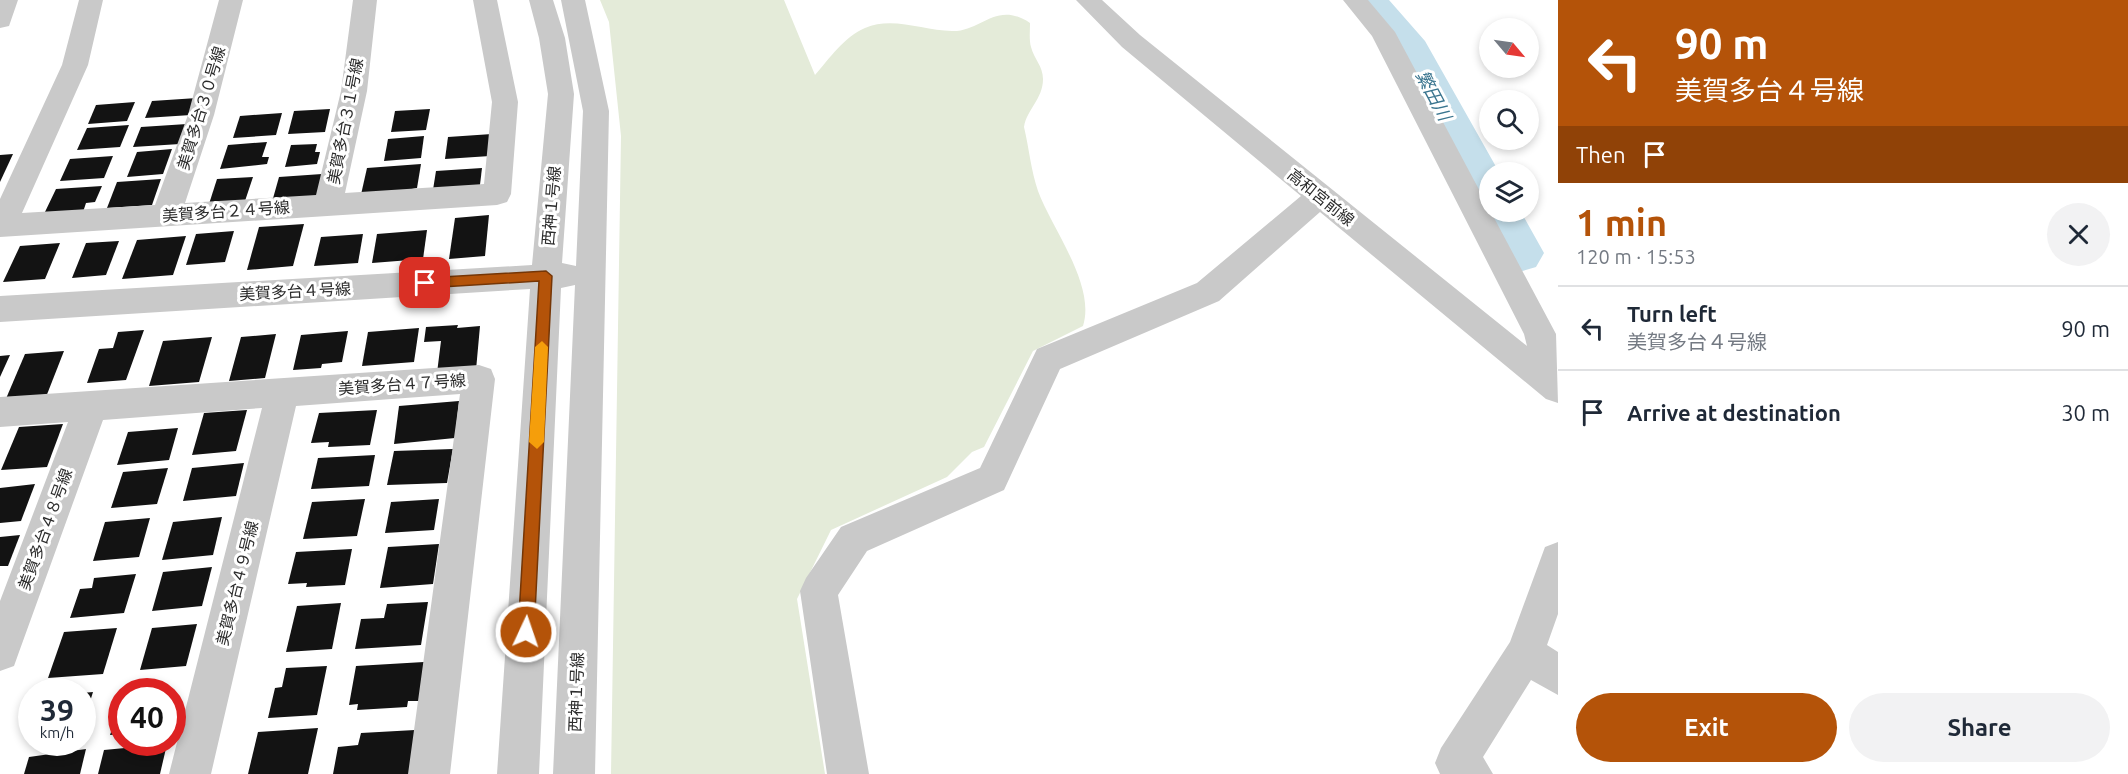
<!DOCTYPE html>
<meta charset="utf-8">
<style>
:root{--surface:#fff;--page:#f2f2f3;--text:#1f2937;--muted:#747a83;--line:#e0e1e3;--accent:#b45309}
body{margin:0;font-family:Ubuntu,"Noto Sans JP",sans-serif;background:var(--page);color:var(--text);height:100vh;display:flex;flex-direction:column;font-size:22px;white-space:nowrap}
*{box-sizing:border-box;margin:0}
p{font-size:20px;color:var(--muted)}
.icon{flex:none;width:33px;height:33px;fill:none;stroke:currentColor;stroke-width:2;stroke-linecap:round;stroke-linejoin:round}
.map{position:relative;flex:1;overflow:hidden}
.details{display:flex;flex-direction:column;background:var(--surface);width:570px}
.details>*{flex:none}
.hud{background:#b45309;color:#fff;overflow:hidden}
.needle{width:39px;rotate:119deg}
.buttons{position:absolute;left:1479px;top:18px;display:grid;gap:12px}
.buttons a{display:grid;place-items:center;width:60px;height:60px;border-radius:50%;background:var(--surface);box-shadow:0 3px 9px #0003;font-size:30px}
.speed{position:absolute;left:18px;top:678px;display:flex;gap:12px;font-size:30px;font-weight:700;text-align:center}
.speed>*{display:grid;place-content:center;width:78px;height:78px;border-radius:50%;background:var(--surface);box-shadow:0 3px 9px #0003;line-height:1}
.speed small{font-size:15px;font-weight:400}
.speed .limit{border:9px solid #d22;background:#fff;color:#111}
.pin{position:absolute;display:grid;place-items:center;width:51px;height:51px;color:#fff;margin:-26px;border-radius:12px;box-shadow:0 3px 9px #0006}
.me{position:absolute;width:66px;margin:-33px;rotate:3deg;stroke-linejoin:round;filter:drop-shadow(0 0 4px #0008)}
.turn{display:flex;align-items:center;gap:21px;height:126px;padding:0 18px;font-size:27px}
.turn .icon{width:78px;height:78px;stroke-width:2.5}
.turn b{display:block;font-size:42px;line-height:51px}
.then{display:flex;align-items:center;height:57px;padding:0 18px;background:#0003;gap:12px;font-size:22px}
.round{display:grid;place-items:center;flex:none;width:63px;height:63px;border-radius:32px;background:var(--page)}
.overview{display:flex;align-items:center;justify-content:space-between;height:102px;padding:0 18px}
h1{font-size:36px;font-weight:700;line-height:45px;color:var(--accent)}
.action{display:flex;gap:12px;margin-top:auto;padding:12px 18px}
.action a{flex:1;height:69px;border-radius:36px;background:var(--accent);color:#fff;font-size:24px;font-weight:700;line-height:69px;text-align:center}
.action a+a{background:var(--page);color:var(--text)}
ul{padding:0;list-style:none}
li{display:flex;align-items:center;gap:18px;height:84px;padding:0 18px;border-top:2px solid var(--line)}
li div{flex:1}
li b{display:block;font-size:22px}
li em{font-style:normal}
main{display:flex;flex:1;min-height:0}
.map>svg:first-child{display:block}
.green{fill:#e4ebd9}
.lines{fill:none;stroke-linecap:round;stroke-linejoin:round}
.river{fill:#c5dfeb;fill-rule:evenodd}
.building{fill:#131313}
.minor{fill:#c9c9c9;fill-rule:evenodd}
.route{fill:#b45309;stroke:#753606;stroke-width:1.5}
.slow{fill:#f59e0b}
.labels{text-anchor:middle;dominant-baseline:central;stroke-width:6;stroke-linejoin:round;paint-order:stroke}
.street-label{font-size:16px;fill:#2c2c2c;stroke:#fff}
.water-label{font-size:18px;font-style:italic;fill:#3a758f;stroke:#fff}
</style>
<main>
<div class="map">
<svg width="1558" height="774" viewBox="0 0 1558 774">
<rect width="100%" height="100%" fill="#fff"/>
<!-- green -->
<path class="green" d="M600,0H784L815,75C829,59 845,36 865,28C893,16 924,31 952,31C981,32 996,0 1030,23C1030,31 1029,40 1031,47C1034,59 1043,66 1043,79C1043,99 1027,109 1024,127C1029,148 1031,171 1038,191C1052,229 1096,285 1083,326L1033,351L984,447L972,452L947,477L831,530L797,599L825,774H611L621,136L609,22Z"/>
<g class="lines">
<!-- river -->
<polygon class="river" points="1347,0 1389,0 1425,41 1499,172 1490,172 1490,212 1521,212 1544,253 1536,267 1519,272 1502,267 1393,58"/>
</g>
<!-- building -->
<g class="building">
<polygon points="197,98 191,115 145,118 152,101"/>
<polygon points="135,102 127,121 88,124 96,105"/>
<polygon points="330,109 325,132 288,134 294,111"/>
<polygon points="430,109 426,130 391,132 395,111"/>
<polygon points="282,113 276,135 233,138 240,116"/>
<polygon points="187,124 180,144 133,147 141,127"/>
<polygon points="129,125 120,147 77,150 87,128"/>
<polygon points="492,134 490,156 445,159 448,137"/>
<polygon points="424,136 421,158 384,161 388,139"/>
<polygon points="267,142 262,157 269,157 267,164 220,169 228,145"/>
<polygon points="317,144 315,152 320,152 317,164 285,167 291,145"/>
<polygon points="172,149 163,174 127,177 137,152"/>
<polygon points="13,154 0,182 0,155"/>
<polygon points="113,156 104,178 60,181 70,159"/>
<polygon points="421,164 417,188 360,199 367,168"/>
<polygon points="482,168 479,193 432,196 436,171"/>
<polygon points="322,174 316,199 272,202 279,177"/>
<polygon points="253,177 245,201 209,204 217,179"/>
<polygon points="161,179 152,205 107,208 117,182"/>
<polygon points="102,186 95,202 86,203 83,212 44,214 56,189"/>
<polygon points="489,215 485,256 449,259 455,218"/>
<polygon points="304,224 293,266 247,270 259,227"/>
<polygon points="427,230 423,259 372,263 377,234"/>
<polygon points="234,231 225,262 186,265 196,234"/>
<polygon points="363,234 358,263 314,266 321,237"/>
<polygon points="186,236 173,275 122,279 137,240"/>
<polygon points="119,241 106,275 72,278 86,243"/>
<polygon points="60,243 45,279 3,282 20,246"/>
<polygon points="458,325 457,328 480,326 476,370 437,373 441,341 424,342 426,327"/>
<polygon points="419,328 414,362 362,366 368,332"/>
<polygon points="144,330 126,380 87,383 99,349 113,348 118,332"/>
<polygon points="348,331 342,362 322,364 321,368 293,370 301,335"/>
<polygon points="276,334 265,378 229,381 241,337"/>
<polygon points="212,337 199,382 149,386 163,341"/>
<polygon points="64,351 46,397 5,401 25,354"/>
<polygon points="10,355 0,377 0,356"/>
<polygon points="459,401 455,438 394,444 399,406"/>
<polygon points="247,410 236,451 192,455 204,413"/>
<polygon points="377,410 370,445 328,447 329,442 311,443 319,413"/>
<polygon points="63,424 47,467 1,470 19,427"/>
<polygon points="178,428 169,460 117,465 128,432"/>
<polygon points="453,449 447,483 387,485 394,451"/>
<polygon points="375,455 369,486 311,489 318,458"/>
<polygon points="244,463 236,496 183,501 192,468"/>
<polygon points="168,468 157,504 111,508 123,472"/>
<polygon points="35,484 21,521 0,523 0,488"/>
<polygon points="365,499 357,536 303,539 312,502"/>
<polygon points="439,499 434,530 385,533 391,502"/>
<polygon points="222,517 213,555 162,560 173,522"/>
<polygon points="150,518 139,557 93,561 105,522"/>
<polygon points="20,535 8,566 0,566 0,537"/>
<polygon points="439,544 433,584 380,588 388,547"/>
<polygon points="352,549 345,585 306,587 307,583 288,584 296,552"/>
<polygon points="212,567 202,606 152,611 163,572"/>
<polygon points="136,574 124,613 70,618 80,589 92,588 94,578"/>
<polygon points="428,602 421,645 355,649 361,619 384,618 387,604"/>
<polygon points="341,603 332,649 286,652 297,606"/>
<polygon points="197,624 186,666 140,670 152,628"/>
<polygon points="117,628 103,674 48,678 64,632"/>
<polygon points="424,662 419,701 408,701 407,707 357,710 358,704 349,705 356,666"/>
<polygon points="327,666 317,715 268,718 275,688 282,687 286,668"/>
<polygon points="93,692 83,724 82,723 82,693"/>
<polygon points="121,702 122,734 110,735"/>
<polygon points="318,728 308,774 248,774 258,732"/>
<polygon points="415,730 409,774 333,774 338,747 358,745 361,733"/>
<polygon points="167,744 160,774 98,774 104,750"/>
<polygon points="86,749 80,774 24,774 29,757"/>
</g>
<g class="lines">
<!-- minor -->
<g class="minor">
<polygon points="0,0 18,0 9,26 0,28"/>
<polygon points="79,0 103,0 88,65 22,213 155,205 188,115 219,0 243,0 214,115 185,203 316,195 341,91 353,0 377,0 367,91 345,193 484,184 492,102 473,0 497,0 518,102 511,194 507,202 497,205 0,237 0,199 62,65"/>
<polygon points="529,0 553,0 565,38 574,94 562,263 576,266 583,111 561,0 585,0 609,111 595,774 553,774 575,285 561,288 539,774 497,774 530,289 0,322 0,296 532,265 548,94 539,38"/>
<polygon points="1076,0 1102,0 1140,35 1527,346 1524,334 1372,36 1343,0 1368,0 1395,32 1556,334 1558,403 1546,399 1320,212 1219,301 1060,369 1004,490 867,551 838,595 869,774 827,774 800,591 806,578 841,527 980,468 1037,349 1197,283 1301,196 1122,47"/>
<polygon points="479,365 491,369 495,379 450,774 408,774 460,394 296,406 211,774 169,774 262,408 103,420 19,652 14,666 0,671 0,601 68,422 0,427 0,397"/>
<polygon points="1558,542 1558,614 1547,645 1558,652 1558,695 1531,680 1483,757 1493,774 1440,774 1435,763 1441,748 1510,642 1545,547"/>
</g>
</g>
<!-- route -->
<polygon class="route" points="546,271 552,276 534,632 532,637 526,640 520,637 518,632 539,281 425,288 418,283 425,278"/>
<!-- slow -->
<polygon class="slow" points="542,341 548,347 544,442 537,449 529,442 535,347"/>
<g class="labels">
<!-- street labels -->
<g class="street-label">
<text transform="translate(201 108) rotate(-73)">美賀多台３０号線</text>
<text transform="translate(345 121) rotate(-79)">美賀多台３１号線</text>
<text transform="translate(1321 197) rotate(39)">高和宮前線</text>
<text transform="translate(551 206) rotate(-85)">西神１号線</text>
<text transform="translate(226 211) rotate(-4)">美賀多台２４号線</text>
<text transform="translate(295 291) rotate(-3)">美賀多台４号線</text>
<text transform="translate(402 384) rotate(-4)">美賀多台４７号線</text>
<text transform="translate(45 529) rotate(-70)">美賀多台４８号線</text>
<text transform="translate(237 583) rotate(-76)">美賀多台４９号線</text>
<text transform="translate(576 692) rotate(-88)">西神１号線</text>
</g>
<!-- water labels -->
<g class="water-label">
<text transform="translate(1434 95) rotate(62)">繁田川</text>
</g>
</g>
</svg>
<div class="buttons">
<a><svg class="needle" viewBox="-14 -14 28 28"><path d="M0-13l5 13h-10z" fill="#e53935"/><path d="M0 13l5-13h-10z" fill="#747a83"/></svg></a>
<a><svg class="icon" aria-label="search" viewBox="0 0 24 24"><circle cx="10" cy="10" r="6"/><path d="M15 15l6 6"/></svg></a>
<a><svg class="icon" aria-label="layers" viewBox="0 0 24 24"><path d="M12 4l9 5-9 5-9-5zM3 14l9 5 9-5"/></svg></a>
</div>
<div class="speed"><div>39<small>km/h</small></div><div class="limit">40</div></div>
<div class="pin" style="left:425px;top:283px;background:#d93025"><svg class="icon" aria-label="arrive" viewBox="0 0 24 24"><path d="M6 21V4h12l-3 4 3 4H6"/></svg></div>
<svg class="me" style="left:526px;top:632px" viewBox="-20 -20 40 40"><circle r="17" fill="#b45309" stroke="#fff" stroke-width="3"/><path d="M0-11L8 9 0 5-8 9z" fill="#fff"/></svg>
</div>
<section class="details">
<div class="hud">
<div class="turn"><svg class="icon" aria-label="left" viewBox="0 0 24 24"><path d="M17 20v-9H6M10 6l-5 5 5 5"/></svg><div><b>90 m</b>美賀多台４号線</div></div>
<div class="then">Then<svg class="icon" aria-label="arrive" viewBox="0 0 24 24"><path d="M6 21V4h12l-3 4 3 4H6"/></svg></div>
</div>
<div class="overview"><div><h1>1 min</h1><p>120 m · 15:53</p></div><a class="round"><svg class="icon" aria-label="close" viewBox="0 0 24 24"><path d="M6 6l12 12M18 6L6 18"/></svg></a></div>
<ul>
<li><svg class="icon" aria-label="left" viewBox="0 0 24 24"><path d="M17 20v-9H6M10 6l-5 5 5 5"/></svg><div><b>Turn left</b><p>美賀多台４号線</p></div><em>90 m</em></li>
<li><svg class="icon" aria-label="arrive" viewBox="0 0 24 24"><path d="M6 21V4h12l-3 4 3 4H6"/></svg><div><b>Arrive at destination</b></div><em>30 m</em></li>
</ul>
<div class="action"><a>Exit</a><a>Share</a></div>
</section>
</main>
